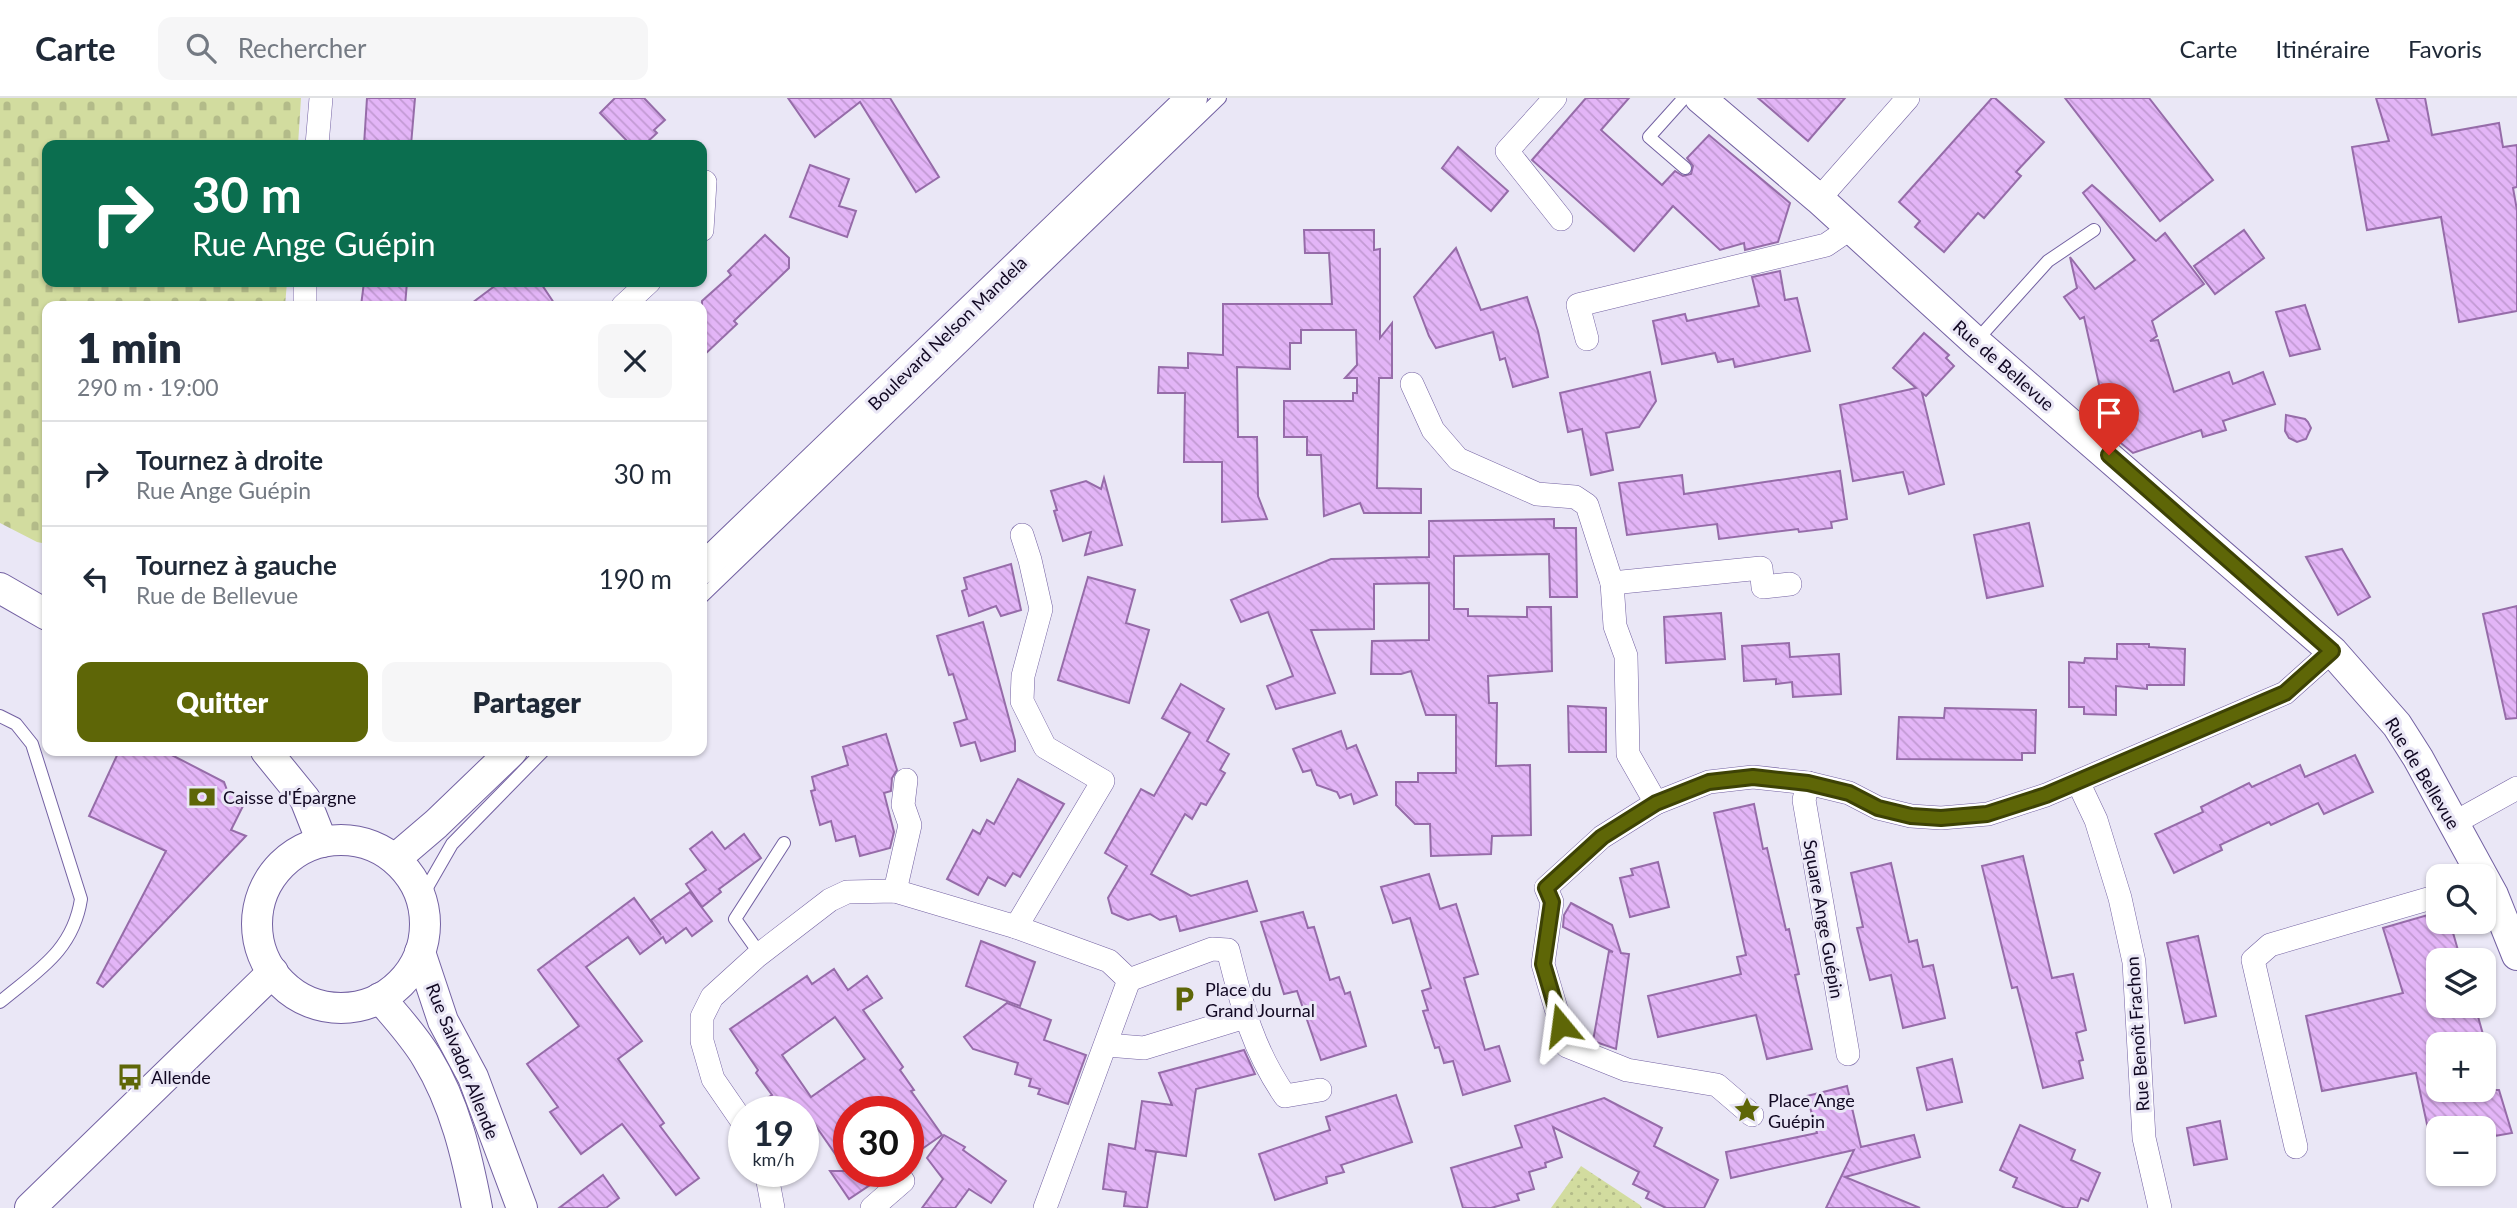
<!DOCTYPE html>
<html lang="fr">
<meta charset="utf-8">
<style>
:root{--surface:#fff;--page:#f6f6f7;--text:#1f2937;--muted:#747a83;--line:#e0e1e3;--accent:#5e6607}
body{margin:0;font-family:Lato,sans-serif;background:var(--page);color:var(--text);height:100vh;display:flex;flex-direction:column;font-size:26px;white-space:nowrap}
*{box-sizing:border-box;margin:0}
p{font-size:23px;color:var(--muted)}
.icon{flex:none;width:38px;height:38px;fill:none;stroke:currentColor;stroke-width:2;stroke-linecap:round;stroke-linejoin:round}
.map{position:relative;flex:1;overflow:hidden}
.sheet{position:absolute;left:42px;top:203px;width:665px;height:455px;display:flex;flex-direction:column;background:var(--surface);border-radius:14px;box-shadow:0 2px 5px #0004}
.sheet>*{flex:none}
.banner{position:absolute;left:42px;top:42px;width:665px;height:147px;border-radius:14px;box-shadow:0 2px 5px #0004;background:#0b6e4f;color:#fff;overflow:hidden}
.buttons{position:absolute;left:2426px;top:766px;display:grid;gap:14px}
.buttons a{display:grid;place-items:center;width:70px;height:70px;border-radius:14px;background:var(--surface);box-shadow:0 2px 5px #0004;font-size:35px}
.speed{position:absolute;left:728px;top:998px;display:flex;gap:14px;font-size:35px;font-weight:700;text-align:center}
.speed>*{display:grid;place-content:center;width:91px;height:91px;border-radius:50%;background:var(--surface);box-shadow:0 2px 5px #0004;line-height:1}
.speed small{font-size:18px;font-weight:400}
.speed .limit{border:10px solid #d22;background:#fff;color:#111}
.pin{position:absolute;display:grid;place-items:center;width:60px;height:60px;color:#fff;margin:-72px -30px;border-radius:50% 50% 50% 0;rotate:-45deg;box-shadow:0 0 7px #0007}
.pin .icon{rotate:45deg}
.me{position:absolute;width:77px;margin:-38px;rotate:344deg;stroke-linejoin:round;filter:drop-shadow(0 0 5px #0008)}
.turn{display:flex;align-items:center;gap:24px;height:147px;padding:0 35px;font-size:32px}
.turn .icon{width:91px;height:91px;stroke-width:2.5}
.turn b{display:block;font-size:49px;line-height:60px}
.round{display:grid;place-items:center;flex:none;width:74px;height:74px;border-radius:14px;background:var(--page)}
.overview{display:flex;align-items:center;justify-content:space-between;height:119px;padding:0 35px}
h1{font-size:42px;font-weight:800;line-height:52px}
.button{display:flex;gap:14px;margin-top:auto;padding:14px 35px}
.button a{flex:1;height:80px;border-radius:14px;background:var(--accent);color:#fff;font-size:28px;font-weight:800;line-height:80px;text-align:center}
.button a+a{background:var(--page);color:var(--text)}
ul{padding:0;list-style:none}
li{display:flex;align-items:center;gap:21px;height:105px;padding:0 35px;border-top:2px solid var(--line)}
li div{flex:1}
li b{display:block;font-size:26px}
li em{font-style:normal}
header{display:flex;align-items:center;gap:42px;box-sizing:border-box;height:98px;padding:0 35px;background:var(--surface);border-bottom:2px solid var(--line)}
header strong{font-size:33px}
nav{display:flex;gap:38px;margin-inline-start:auto;font-size:24px}
.search{width:490px;height:63px;background:var(--page);display:flex;align-items:center;gap:18px;box-sizing:border-box;padding:0 24px;border-radius:14px;color:var(--muted);font-size:26px}
.map>svg:first-child{display:block}
.grass{fill:url(#grass-dots)}
.cemetery{fill:url(#cemetery-stones)}
.building{fill:url(#building-back-hatch);stroke:#966ca9;stroke-width:2;fill-rule:evenodd}
.lines{fill:none;stroke-linecap:round;stroke-linejoin:round}
.service-casing{stroke:#7361a2;stroke-width:14}
.minor-casing{stroke:#7361a2;stroke-width:24}
.tertiary-casing{stroke:#7361a2;stroke-width:32}
.service{stroke:#fff;stroke-width:12}
.minor{stroke:#fff;stroke-width:23}
.tertiary{stroke:#fff;stroke-width:30}
.route-casing{stroke:#3d4205;stroke-width:18}
.route{stroke:#5e6607;stroke-width:12}
.labels{text-anchor:middle;dominant-baseline:central;stroke-width:6;stroke-linejoin:round;paint-order:stroke}
.street-label{font-size:18px;fill:#110822;stroke:#eae7f6}
.poi-label{font-size:18px;fill:#110822;stroke:#eae7f6;text-anchor:start}
</style>
<header>
<strong>Carte</strong>
<div class="search"><svg class="icon" aria-label="search" viewBox="0 0 24 24"><circle cx="10" cy="10" r="6"/><path d="M15 15l6 6"/></svg>Rechercher</div>
<nav><a>Carte</a><a>Itinéraire</a><a>Favoris</a></nav>
</header>
<div class="map">
<svg width="2517" height="1110" viewBox="0 0 2517 1110">
<defs>
<pattern id="grass-dots" width="8" height="8" patternUnits="userSpaceOnUse" patternTransform="scale(1.75)"><rect width="8" height="8" fill="#d2dc9f"/><path d="M2 2h.1M6 6h.1" fill="none" stroke="#b3bb89" stroke-width="1.8" stroke-linecap="round"/></pattern>
<pattern id="cemetery-stones" width="16" height="16" patternUnits="userSpaceOnUse" patternTransform="scale(1.75)"><rect width="16" height="16" fill="#d2dc9f"/><path d="M2 7V4a2 2 0 0 1 4 0v3zM10 15v-3a2 2 0 0 1 4 0v3z" fill="#b3bb89"/></pattern>
<pattern id="building-back-hatch" width="6" height="6" patternUnits="userSpaceOnUse" patternTransform="scale(1.75)"><rect width="6" height="6" fill="#e3b5f7"/><path d="M-1 5l2 2M0 0l6 6M5-1l2 2" fill="none" stroke="#c29ad3"/></pattern>
</defs>
<rect width="100%" height="100%" fill="#eae7f6"/>
<!-- grass -->
<polygon class="grass" points="1581,1068 1640,1107 1642,1110 1551,1110"/>
<!-- cemetery -->
<polygon class="cemetery" points="0,0 301,0 298,47 47,47 47,184 287,184 285,208 47,208 47,446 37,444 0,425"/>
<!-- building -->
<g class="building">
<polygon points="367,0 415,0 411,47 364,47"/>
<polygon points="615,0 644,0 665,22 654,32 657,35 644,47 631,47 600,15"/>
<polygon points="788,0 890,0 939,79 916,94 860,4 815,39"/>
<polygon points="1586,0 1629,0 1601,32 1662,87 1675,73 1683,78 1691,76 1693,68 1687,60 1709,37 1790,105 1778,144 1745,152 1744,145 1720,152 1673,108 1634,153 1532,62"/>
<polygon points="1758,0 1845,0 1808,43"/>
<polygon points="1992,0 1995,0 2044,44 2016,74 2021,78 1984,120 1978,115 1944,154 1915,129 1920,123 1899,104"/>
<polygon points="2065,0 2149,0 2213,82 2160,123"/>
<polygon points="2376,0 2425,0 2432,37 2499,25 2503,49 2517,47 2517,89 2513,90 2517,112 2517,213 2459,224 2441,119 2367,132 2352,49 2389,43"/>
<polygon points="1458,49 1508,93 1491,113 1442,70"/>
<polygon points="810,67 849,81 839,108 856,113 847,139 790,119"/>
<polygon points="2092,87 2156,143 2165,135 2204,186 2152,223 2157,238 2150,243 2158,242 2174,294 2229,274 2233,286 2263,274 2275,306 2223,323 2226,332 2203,339 2201,332 2133,355 2111,337 2106,322 2107,322 2084,219 2080,221 2064,199 2077,190 2070,159 2095,191 2135,162 2083,95"/>
<polygon points="1304,132 1374,132 1374,152 1380,151 1380,240 1392,225 1392,280 1379,280 1377,390 1421,391 1421,415 1364,415 1360,405 1324,418 1321,357 1307,357 1307,339 1284,339 1284,303 1353,303 1353,295 1357,295 1357,280 1345,280 1357,267 1356,232 1301,232 1301,245 1290,245 1290,271 1237,269 1238,339 1257,339 1258,398 1267,421 1222,424 1222,364 1184,364 1185,295 1158,295 1159,269 1188,270 1188,255 1223,257 1223,206 1332,206 1329,155 1305,155"/>
<polygon points="2244,132 2264,160 2215,196 2194,168"/>
<polygon points="765,137 789,160 789,170 734,223 737,226 702,259 702,203 731,177 728,173"/>
<polygon points="1456,150 1481,212 1527,199 1538,233 1548,279 1513,289 1505,260 1500,262 1493,234 1436,250 1429,238 1414,199"/>
<polygon points="1780,173 1785,202 1797,200 1810,253 1735,269 1733,261 1718,264 1715,255 1662,266 1653,223 1685,216 1687,223 1759,208 1752,179"/>
<polygon points="364,184 407,184 405,208 361,208"/>
<polygon points="500,184 540,184 556,208 468,208"/>
<polygon points="2305,207 2320,251 2290,258 2276,214"/>
<polygon points="1924,235 1949,257 1946,260 1954,268 1926,298 1922,295 1944,386 1909,396 1903,374 1853,383 1840,307 1916,290 1893,270"/>
<polygon points="1650,274 1656,303 1639,329 1606,335 1613,372 1591,377 1582,331 1568,334 1560,295"/>
<polygon points="2286,317 2305,321 2308,324 2311,330 2306,341 2297,344 2289,340 2285,333"/>
<polygon points="1840,373 1847,421 1831,424 1832,430 1799,434 1798,431 1719,441 1717,426 1627,437 1619,385 1682,377 1684,396"/>
<polygon points="1104,380 1122,447 1085,457 1091,434 1063,443 1054,413 1057,412 1051,393 1086,383 1101,391"/>
<polygon points="1554,421 1554,430 1576,430 1577,499 1550,499 1549,456 1454,458 1454,511 1468,511 1468,518 1527,519 1527,509 1551,509 1552,573 1488,578 1489,605 1497,605 1496,668 1530,667 1531,737 1492,738 1491,756 1431,758 1430,726 1415,726 1396,707 1396,684 1418,684 1418,675 1456,675 1456,617 1426,617 1411,573 1401,576 1371,576 1372,543 1429,542 1429,485 1374,486 1374,531 1311,532 1335,595 1276,611 1267,588 1293,578 1268,514 1241,524 1231,502 1331,461 1429,459 1429,423"/>
<polygon points="2029,425 2043,488 1987,500 1974,437"/>
<polygon points="2342,451 2370,499 2338,517 2306,459"/>
<polygon points="1011,466 1021,512 1001,518 996,508 969,518 962,493 967,491 964,480"/>
<polygon points="1088,479 1135,492 1126,525 1149,532 1129,605 1058,582"/>
<polygon points="2517,508 2517,620 2506,621 2483,516"/>
<polygon points="1721,515 1725,561 1666,565 1664,519"/>
<polygon points="983,524 1015,643 1015,653 981,663 975,644 961,648 954,625 967,621 953,576 949,577 937,538"/>
<polygon points="1789,545 1790,559 1839,556 1841,596 1793,599 1792,584 1776,586 1776,581 1744,583 1742,548"/>
<polygon points="2117,546 2149,546 2149,549 2185,551 2184,587 2147,587 2147,591 2116,588 2116,617 2084,616 2084,609 2069,609 2069,564 2084,565 2085,560 2117,561"/>
<polygon points="1181,586 1224,611 1207,643 1229,656 1220,672 1225,675 1206,707 1201,705 1192,721 1185,716 1151,776 1191,798 1247,783 1257,813 1180,833 1176,818 1160,822 1150,816 1128,822 1112,815 1108,800 1127,768 1105,755 1141,691 1154,698 1190,635 1162,620"/>
<polygon points="1568,608 1606,610 1606,654 1569,654"/>
<polygon points="1945,610 2036,612 2035,655 2022,655 2022,662 1897,661 1899,619 1944,620"/>
<polygon points="1341,633 1347,651 1356,647 1377,697 1354,706 1351,696 1340,700 1337,694 1317,687 1311,672 1303,674 1293,651"/>
<polygon points="886,636 897,672 892,680 891,693 884,695 894,734 890,750 860,758 855,738 836,743 831,723 820,727 811,693 815,692 812,679 848,667 843,649"/>
<polygon points="119,653 164,653 224,684 227,692 246,702 231,732 246,738 103,889 97,885 166,753 89,718"/>
<polygon points="2355,657 2373,694 2324,716 2318,705 2271,727 2269,724 2220,747 2222,752 2174,775 2155,736 2203,714 2201,709 2249,685 2252,689 2300,667 2305,679"/>
<polygon points="1018,681 1064,706 1020,779 1013,775 1005,788 988,779 978,797 947,781 973,732 980,736 987,722 994,726"/>
<polygon points="1754,706 1763,751 1767,750 1786,832 1789,831 1799,876 1795,877 1812,951 1767,961 1756,917 1658,939 1648,898 1741,876 1737,859 1746,857 1714,715"/>
<polygon points="712,734 725,751 744,736 761,760 719,791 721,794 702,809 686,786 706,772 690,751"/>
<polygon points="2023,758 2052,880 2073,876 2086,932 2076,935 2083,962 2079,963 2083,980 2043,990 2017,889 2012,890 1982,768"/>
<polygon points="1658,764 1669,809 1630,819 1620,780 1633,777 1631,771"/>
<polygon points="1891,765 1909,844 1917,842 1923,869 1933,867 1945,920 1903,930 1891,877 1870,882 1857,830 1863,829 1851,775"/>
<polygon points="1429,776 1440,811 1456,806 1478,876 1464,880 1485,952 1499,948 1510,983 1463,997 1453,963 1444,965 1439,949 1435,950 1423,913 1428,912 1422,893 1431,890 1410,820 1393,825 1381,789"/>
<polygon points="690,794 712,823 692,838 686,830 666,845 663,839 640,856 628,839 586,869 642,943 618,961 664,1025 660,1028 699,1080 676,1097 622,1026 581,1056 550,1014 558,1009 527,966 579,928 538,872 634,800 661,837 651,822"/>
<polygon points="1571,805 1612,827 1621,855 1629,856 1616,951 1593,943 1609,853 1613,854 1563,829 1564,817"/>
<polygon points="1303,814 1308,830 1314,829 1330,882 1339,879 1345,896 1350,894 1366,948 1321,962 1297,893 1284,896 1261,824"/>
<polygon points="2438,814 2438,824 2450,824 2461,863 2438,863 2438,908 2475,908 2486,947 2438,947 2438,992 2499,992 2512,1035 2483,1040 2483,1031 2428,1031 2416,975 2322,993 2306,918 2403,895 2383,830"/>
<polygon points="2198,838 2216,918 2185,925 2167,845"/>
<polygon points="981,843 1035,864 1020,908 966,888"/>
<path d="M834,871L848,892L867,878L882,900L863,912L903,969L900,972L914,992L911,993L942,1037L922,1051L908,1033V1013H849V1073H891L849,1101L830,1073H847L815,1027L803,1036V1013H752L750,1010L772,997L756,975L758,972L730,931L807,878L812,886ZM835,919L865,961L811,999L782,957Z"/>
<polygon points="1007,905 1051,922 1044,942 1086,957 1068,1006 1038,996 1040,991 1029,988 1031,981 1015,976 1018,965 973,951 964,939"/>
<polygon points="1244,952 1255,976 1196,991 1186,1058 1145,1052 1156,1054 1147,1110 1124,1108 1126,1094 1103,1091 1109,1046 1135,1051 1142,1003 1172,1007 1159,975"/>
<polygon points="1952,961 1962,1004 1927,1012 1917,970"/>
<polygon points="1847,988 1861,1049 1914,1037 1920,1059 1845,1079 1920,1110 1826,1110 1854,1052 1731,1080 1726,1054 1817,1035 1807,998"/>
<polygon points="1396,997 1412,1044 1341,1067 1344,1074 1326,1079 1327,1085 1275,1102 1259,1056 1330,1032 1326,1019"/>
<polygon points="1604,1000 1662,1030 1654,1048 1718,1082 1704,1110 1666,1110 1646,1100 1649,1094 1633,1086 1639,1074 1553,1029 1562,1059 1545,1065 1546,1069 1529,1074 1534,1091 1517,1096 1519,1102 1491,1110 1463,1110 1451,1070 1522,1049 1515,1028"/>
<polygon points="2220,1023 2227,1061 2194,1067 2187,1030"/>
<polygon points="2020,1027 2075,1052 2071,1062 2100,1075 2088,1103 2081,1100 2077,1110 2065,1110 2013,1089 2017,1080 2000,1072"/>
<polygon points="944,1037 965,1049 963,1052 1006,1083 991,1105 969,1091 955,1110 922,1110 943,1081 927,1060"/>
<polygon points="603,1077 619,1100 606,1110 559,1110"/>
</g>
<g class="lines">
<!-- service casing -->
<g class="service-casing">
<g id="service">
<polyline points="1684,0 1649,39 1685,70"/>
<polyline points="1976,243 2048,163 2094,132"/>
<polyline points="702,499 1220,0"/>
<path d="M0,618L16,626L32,646L81,801C73,853 37,873 0,904"/>
<polyline points="421,800 452,746 543,653"/>
<polyline points="760,856 735,821 784,745"/>
</g>
</g>
<!-- minor casing -->
<g class="minor-casing">
<g id="minor">
<polyline points="1555,0 1507,53 1561,121"/>
<polyline points="317,47 321,0"/>
<polyline points="1819,101 1908,0"/>
<polyline points="702,132 705,84"/>
<polyline points="305,208 305,184"/>
<polyline points="623,208 649,184"/>
<polyline points="1587,241 1578,207 1826,147 1851,130"/>
<polyline points="1412,286 1433,332 1458,361 1537,396 1575,399 1587,407 1612,485 1615,528 1626,558 1628,656 1656,705"/>
<polyline points="1612,485 1761,470 1763,489 1790,486"/>
<polyline points="2078,684 2096,722 2120,800 2134,864 2144,1040 2160,1110"/>
<polyline points="1808,685 1804,702 1848,956"/>
<polyline points="2454,725 2517,690"/>
<polyline points="895,793 910,727 903,707 906,682"/>
<polyline points="1016,829 1103,683 1045,649 1022,603 1023,578 1041,511 1030,462 1022,437"/>
<path d="M1129,882L1212,851L1228,852C1242,907 1252,950 1285,998L1320,992"/>
<polyline points="1107,947 1144,950 1245,919"/>
<polyline points="1752,1017 1717,987 1627,972 1567,948 1543,866 1552,804 1546,790 1602,739 1656,705 1709,684 1753,679 1808,685 1849,695 1878,710 1911,718 1941,720 1988,716 2046,697 2285,595 2332,553"/>
<polyline points="744,1026 713,981 702,943 702,919 712,899 756,859 830,802 847,794 895,793 1016,829 1109,863 1129,882"/>
<polyline points="2296,1049 2253,862 2270,847 2438,798"/>
<polyline points="766,1073 773,1110"/>
<polyline points="872,1110 903,1083"/>
<polyline points="1045,1110 1129,882"/>
</g>
</g>
<!-- tertiary casing -->
<g class="tertiary-casing">
<g id="tertiary">
<polyline points="1700,0 1819,101 1976,244 2332,553 2397,627 2418,660 2493,797 2517,857"/>
<polyline points="702,471 1192,0"/>
<polyline points="0,490 47,517"/>
<polyline points="266,653 305,701 322,744"/>
<circle cx="341" cy="826" r="84"/>
<polyline points="395,761 436,726 512,653"/>
<polyline points="420,854 443,923 473,979 522,1110"/>
<path d="M380,900C396,919 414,938 427,960C455,1006 467,1058 477,1110"/>
<polyline points="30,1110 273,874"/>
</g>
</g>
<!-- service -->
<use href="#service" class="service"/>
<!-- minor -->
<use href="#minor" class="minor"/>
<!-- tertiary -->
<use href="#tertiary" class="tertiary"/>
</g>
<g class="lines">
<!-- route casing -->
<g class="route-casing">
<polyline id="route" points="1561,927 1543,866 1552,804 1546,790 1602,739 1656,705 1709,684 1753,679 1808,685 1849,695 1878,710 1911,718 1941,720 1987,716 2046,697 2285,595 2332,553 2109,357"/>
</g>
<!-- route -->
<use href="#route" class="route"/>
</g>
<!-- icons -->
<defs>
<g id="bank-bare" transform="scale(2.1)"><path d="M-6-4H6V4H-6ZM0-2.3a2.3 2.3 0 1 0 0 4.6a2.3 2.3 0 1 0 0-4.6Z" fill="#5e6607" stroke="#eae7f6" stroke-width="2.5" paint-order="stroke"/></g>
<g id="parking-bare" transform="scale(2.1)"><path d="M-3.5-5.5H1a3.5 3.5 0 0 1 0 7H-1V5.5H-3.5ZM-1-3.4V-.6H.8a1.4 1.4 0 0 0 0-2.8Z" fill="#5e6607" stroke="#eae7f6" stroke-width="2.5" paint-order="stroke"/></g>
<g id="bus-bare" transform="scale(2.1)"><path d="M-5-6H5V4H4V6H2V4H-2V6H-4V4H-5ZM-3.5-4V0h7V-4ZM-3.5 1.2v1.5H-2V1.2ZM2 1.2v1.5H3.5V1.2Z" fill="#5e6607" stroke="#eae7f6" stroke-width="2.5" paint-order="stroke"/></g>
<g id="sight-bare" transform="scale(2.1)"><path d="M0-6L1.8-2.2L6-1.7L2.9 1.2L3.7 5.4L0 3.3L-3.7 5.4L-2.9 1.2L-6-1.7L-1.8-2.2Z" fill="#5e6607" stroke="#eae7f6" stroke-width="2.5" paint-order="stroke"/></g>
</defs>
<g fill-rule="evenodd">
<use href="#bank-bare" x="202" y="699"/>
<use href="#parking-bare" x="1184" y="901"/>
<use href="#bus-bare" x="130" y="979"/>
<use href="#sight-bare" x="1747" y="1012"/>
</g>
<g class="labels">
<!-- street labels -->
<g class="street-label">
<text transform="translate(947 235) rotate(-44)">Boulevard Nelson Mandela</text>
<text transform="translate(2004 267) rotate(41)">Rue de Bellevue</text>
<text transform="translate(2423 675) rotate(59)">Rue de Bellevue</text>
<text transform="translate(1824 821) rotate(80)">Square Ange Guépin</text>
<text transform="translate(2137 936) rotate(-94)">Rue Benoît Frachon</text>
<text transform="translate(463 963) rotate(68)">Rue Salvador Allende</text>
</g>
<!-- poi labels -->
<g class="poi-label">
<text x="223" y="699">Caisse d'Épargne</text>
<text x="1205" y="891">Place du<tspan x="1205" dy="21">Grand Journal</tspan></text>
<text x="151" y="979">Allende</text>
<text x="1768" y="1002">Place Ange<tspan x="1768" dy="21">Guépin</tspan></text>
</g>
</g>
</svg>
<div class="buttons">
<a><svg class="icon" aria-label="search" viewBox="0 0 24 24"><circle cx="10" cy="10" r="6"/><path d="M15 15l6 6"/></svg></a>
<a><svg class="icon" aria-label="layers" viewBox="0 0 24 24"><path d="M12 4l9 5-9 5-9-5zM3 14l9 5 9-5"/></svg></a>
<a>+</a>
<a>−</a>
</div>
<div class="speed"><div>19<small>km/h</small></div><div class="limit">30</div></div>
<div class="pin" style="left:2109px;top:357px;background:#d93025"><svg class="icon" aria-label="arrive" viewBox="0 0 24 24"><path d="M6 21V4h12l-3 4 3 4H6"/></svg></div>
<svg class="me" style="left:1561px;top:927px" viewBox="-20 -20 40 40"><path d="M0-17L14 15 0 8-14 15z" fill="#5e6607" stroke="#fff" stroke-width="4"/></svg>
<div class="banner">
<div class="turn"><svg class="icon" aria-label="right" viewBox="0 0 24 24"><path d="M7 20v-9h11M14 6l5 5-5 5"/></svg><div><b>30 m</b>Rue Ange Guépin</div></div>
</div>
<section class="sheet">
<div class="overview"><div><h1>1 min</h1><p>290 m · 19:00</p></div><a class="round"><svg class="icon" aria-label="close" viewBox="0 0 24 24"><path d="M6 6l12 12M18 6L6 18"/></svg></a></div>
<ul>
<li><svg class="icon" aria-label="right" viewBox="0 0 24 24"><path d="M7 20v-9h11M14 6l5 5-5 5"/></svg><div><b>Tournez à droite</b><p>Rue Ange Guépin</p></div><em>30 m</em></li>
<li><svg class="icon" aria-label="left" viewBox="0 0 24 24"><path d="M17 20v-9H6M10 6l-5 5 5 5"/></svg><div><b>Tournez à gauche</b><p>Rue de Bellevue</p></div><em>190 m</em></li>
</ul>
<div class="button"><a>Quitter</a><a>Partager</a></div>
</section>
</div>
